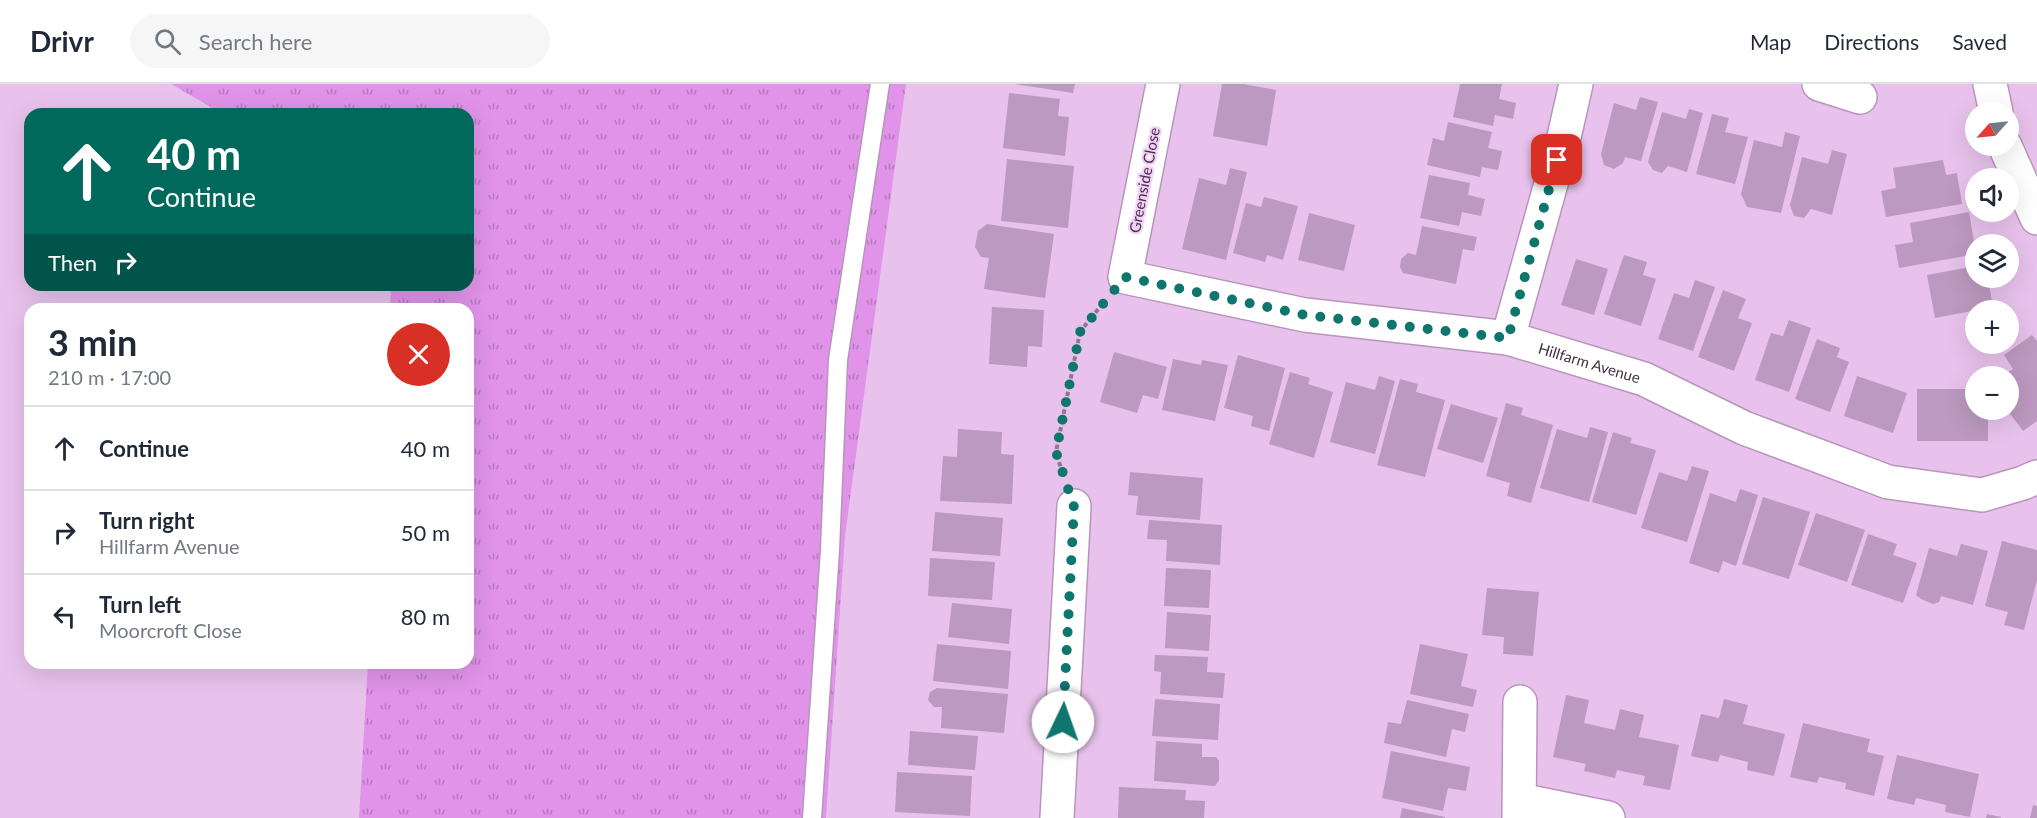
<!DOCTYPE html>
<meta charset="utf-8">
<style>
:root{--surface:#fff;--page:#f6f6f7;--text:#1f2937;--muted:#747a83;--line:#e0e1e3}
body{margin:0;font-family:Lato,sans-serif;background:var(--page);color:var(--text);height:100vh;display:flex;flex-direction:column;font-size:22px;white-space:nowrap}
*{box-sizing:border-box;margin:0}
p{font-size:20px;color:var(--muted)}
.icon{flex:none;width:33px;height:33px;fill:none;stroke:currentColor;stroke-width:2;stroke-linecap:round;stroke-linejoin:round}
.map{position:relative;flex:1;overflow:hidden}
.side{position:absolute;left:24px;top:219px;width:450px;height:366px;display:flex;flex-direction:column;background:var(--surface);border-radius:18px;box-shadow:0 6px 24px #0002}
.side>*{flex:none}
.banner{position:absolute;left:24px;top:24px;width:450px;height:183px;border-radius:18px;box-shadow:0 6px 24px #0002;background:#00695c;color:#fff;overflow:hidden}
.needle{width:39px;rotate:243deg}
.tools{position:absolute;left:1965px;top:18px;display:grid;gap:12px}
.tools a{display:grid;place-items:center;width:54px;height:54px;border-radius:50%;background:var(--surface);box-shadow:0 6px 24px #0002;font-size:30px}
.pin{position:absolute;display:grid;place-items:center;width:51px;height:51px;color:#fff;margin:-26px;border-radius:12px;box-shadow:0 3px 9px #0006}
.me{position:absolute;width:66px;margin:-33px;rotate:3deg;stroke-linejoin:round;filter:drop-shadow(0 0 4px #0008)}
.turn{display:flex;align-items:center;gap:21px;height:126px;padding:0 24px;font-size:27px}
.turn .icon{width:78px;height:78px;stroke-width:2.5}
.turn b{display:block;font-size:42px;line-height:51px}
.then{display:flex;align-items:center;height:57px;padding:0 24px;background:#0003;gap:12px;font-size:22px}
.round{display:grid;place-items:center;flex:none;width:63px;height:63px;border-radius:32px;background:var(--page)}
.overview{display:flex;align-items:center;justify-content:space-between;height:102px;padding:0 24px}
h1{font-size:36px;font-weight:700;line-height:45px}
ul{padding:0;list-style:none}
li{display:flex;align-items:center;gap:18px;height:84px;padding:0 24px;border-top:2px solid var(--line)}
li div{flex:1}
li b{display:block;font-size:22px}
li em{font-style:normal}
header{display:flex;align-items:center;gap:36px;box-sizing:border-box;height:84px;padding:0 30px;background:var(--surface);border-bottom:2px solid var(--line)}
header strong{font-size:28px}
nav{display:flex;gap:33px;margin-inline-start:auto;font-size:21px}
.search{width:420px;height:54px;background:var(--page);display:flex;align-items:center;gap:15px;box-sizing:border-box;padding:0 21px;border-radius:33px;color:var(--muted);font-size:22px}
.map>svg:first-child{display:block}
.grass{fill:url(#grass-tufts)}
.building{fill:#bc99c0}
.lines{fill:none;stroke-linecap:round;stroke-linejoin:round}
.lane-casing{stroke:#b895bc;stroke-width:21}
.street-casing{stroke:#b895bc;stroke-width:36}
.path{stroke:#907693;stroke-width:4;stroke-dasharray:4.5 4.5;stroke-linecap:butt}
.lane{stroke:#fff;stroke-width:18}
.street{stroke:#fff;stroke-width:33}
.route{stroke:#0f766e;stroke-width:10;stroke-dasharray:0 18}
.labels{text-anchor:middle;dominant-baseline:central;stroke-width:4.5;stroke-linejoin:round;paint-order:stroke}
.street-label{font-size:15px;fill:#413242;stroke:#f5cff9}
</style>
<header>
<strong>Drivr</strong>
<div class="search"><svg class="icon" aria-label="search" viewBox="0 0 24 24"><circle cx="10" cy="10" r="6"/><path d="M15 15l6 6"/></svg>Search here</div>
<nav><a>Map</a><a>Directions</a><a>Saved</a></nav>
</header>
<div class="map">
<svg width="2037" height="734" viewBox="0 0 2037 734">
<defs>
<pattern id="grass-tufts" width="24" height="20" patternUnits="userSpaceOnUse" patternTransform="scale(1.5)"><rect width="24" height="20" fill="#e093e9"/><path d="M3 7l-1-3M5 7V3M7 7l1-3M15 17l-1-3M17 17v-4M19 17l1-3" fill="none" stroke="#b779be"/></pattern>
</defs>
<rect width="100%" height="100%" fill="#e8c2ec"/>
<!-- grass -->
<polygon class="grass" points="171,0 906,0 845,452 826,734 359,734 368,579 468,579 468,225 390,225 391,201 468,201 468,30 223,30"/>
<!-- building -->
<g class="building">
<polygon points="1015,0 1075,0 1073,9"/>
<polygon points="1222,0 1243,0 1276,6 1267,62 1213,52"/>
<polygon points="1460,0 1502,0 1499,15 1516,19 1513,35 1495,31 1493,42 1453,33"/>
<polygon points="1009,9 1060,15 1058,32 1069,33 1065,72 1003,64"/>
<polygon points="1640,13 1658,18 1641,77 1625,73 1623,79 1614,85 1604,81 1601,70 1614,19 1636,26"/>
<polygon points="1689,25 1703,29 1687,88 1668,82 1662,89 1653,86 1648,78 1662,28 1686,35"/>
<polygon points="1712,30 1729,34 1725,48 1748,53 1735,100 1696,90"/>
<polygon points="1448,38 1492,48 1488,64 1502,67 1498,86 1482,83 1480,93 1427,81 1433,54 1444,57"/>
<polygon points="1785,48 1800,52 1781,129 1747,123 1741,110 1754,56 1782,63"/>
<polygon points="1832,66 1847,70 1832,131 1811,125 1804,134 1794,132 1790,121 1802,73 1828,80"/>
<polygon points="1007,75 1074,82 1068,144 1001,137"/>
<polygon points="1943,76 1946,91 1957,89 1962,120 1886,133 1881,107 1896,104 1893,84"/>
<polygon points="1230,84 1247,88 1226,176 1182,165 1199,94 1226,101"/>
<polygon points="1429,91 1470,99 1468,111 1485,115 1481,132 1462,128 1459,142 1420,134"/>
<polygon points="1264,113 1298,122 1283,176 1267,171 1265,178 1233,169 1246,119 1261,123"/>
<polygon points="1969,128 1976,170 1899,184 1895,161 1913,158 1910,139"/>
<polygon points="1309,129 1355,141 1344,187 1298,176"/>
<polygon points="987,140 1054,150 1045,214 984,205 989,174 981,173 975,163 978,147"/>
<polygon points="1422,142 1477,153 1474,167 1463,165 1456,200 1403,189 1400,183 1401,175 1408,169 1416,171"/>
<polygon points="1624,171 1647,178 1643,191 1656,195 1641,242 1604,230"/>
<polygon points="1576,175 1608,185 1594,231 1561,221"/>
<polygon points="1976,182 1976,194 1978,194 1978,196 1988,194 1993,223 1935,234 1927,191"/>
<polygon points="1695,196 1715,203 1693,267 1658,255 1674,209 1689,214"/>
<polygon points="1723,206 1746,215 1738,234 1752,239 1734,287 1698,273"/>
<polygon points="992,223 1044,226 1042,263 1028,262 1027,283 989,280"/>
<polygon points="1789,236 1811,244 1789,308 1755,296 1771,249 1783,252"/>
<polygon points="2032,251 2037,257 2037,337 2023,347 2008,327 2008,292 2002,292 2013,285 2004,271"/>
<polygon points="1817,255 1840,264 1837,273 1849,278 1830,328 1795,315"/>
<polygon points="1114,268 1167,283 1158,315 1143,311 1137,329 1100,318"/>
<polygon points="1238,271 1285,284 1269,347 1251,342 1253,332 1224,324"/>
<polygon points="1173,275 1201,281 1202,276 1228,281 1215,337 1162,326"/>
<polygon points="1290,288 1310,294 1308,300 1333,308 1314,374 1269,360"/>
<polygon points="1379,292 1395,297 1375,370 1330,358 1346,298 1375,306"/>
<polygon points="1857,292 1907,309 1893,349 1844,332"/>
<polygon points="1400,295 1418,300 1416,308 1445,316 1425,393 1377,381"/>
<polygon points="1917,305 1974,305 1973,325 1988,326 1988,357 1917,357"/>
<polygon points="1506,319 1523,324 1521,331 1553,341 1531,419 1507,412 1510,399 1486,392"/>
<polygon points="1451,320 1498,334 1483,379 1437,365"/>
<polygon points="1590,343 1608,348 1589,418 1540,404 1557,345 1587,354"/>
<polygon points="958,345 1002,348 1001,370 1014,371 1012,420 940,417 943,372 957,373"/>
<polygon points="1613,348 1632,354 1630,359 1656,366 1636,431 1592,418"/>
<polygon points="1692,382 1709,387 1687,458 1641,444 1659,388 1687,397"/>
<polygon points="1130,388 1203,394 1200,436 1136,431 1138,412 1128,411"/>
<polygon points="1740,405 1758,411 1736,482 1723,477 1719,489 1689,479 1710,409 1736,418"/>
<polygon points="1763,413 1810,428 1789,495 1742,480"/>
<polygon points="935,428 1003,434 1000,472 932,467"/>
<polygon points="1816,429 1865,446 1847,498 1798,481"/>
<polygon points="1149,436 1222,441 1220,481 1166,477 1167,456 1147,455"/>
<polygon points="1868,450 1897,460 1893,471 1917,479 1903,519 1851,501"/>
<polygon points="2002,457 2037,466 2037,496 2024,546 2004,541 2008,528 1985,522"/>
<polygon points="1961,460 1988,467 1973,521 1941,512 1939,518 1933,520 1921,515 1916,511 1929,464 1957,472"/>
<polygon points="930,474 995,478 992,516 928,512"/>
<polygon points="1166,484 1211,486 1209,524 1164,522"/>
<polygon points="1487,504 1539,508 1533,572 1503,570 1504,553 1482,551"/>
<polygon points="952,519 1012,525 1009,560 948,553"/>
<polygon points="1167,528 1211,531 1209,567 1165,564"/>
<polygon points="937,560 1011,567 1008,605 933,597"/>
<polygon points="1420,560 1468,570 1461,602 1477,606 1473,623 1410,610"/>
<polygon points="1155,571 1208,573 1207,588 1225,589 1223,614 1160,610 1161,588 1154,587"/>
<polygon points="937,604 1008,610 1004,649 941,644 942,623 934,623 928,616 930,608"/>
<polygon points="1566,611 1589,616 1584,639 1615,646 1620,625 1644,631 1639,653 1679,661 1670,706 1643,701 1645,692 1617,686 1615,694 1584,687 1586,680 1553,673"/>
<polygon points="1155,615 1220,620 1218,656 1152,652"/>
<polygon points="1724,615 1748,621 1743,640 1785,650 1774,692 1747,686 1748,678 1720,671 1718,678 1691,672 1701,630 1719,634"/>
<polygon points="1407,616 1469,630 1465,648 1452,645 1446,673 1384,659 1388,638 1401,640"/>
<polygon points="1803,639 1870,655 1867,668 1884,672 1874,712 1845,705 1846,699 1819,693 1817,699 1790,693"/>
<polygon points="910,647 978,652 975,686 908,681"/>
<polygon points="1156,657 1202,660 1202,673 1216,673 1219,677 1219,696 1215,702 1154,697"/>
<polygon points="1391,667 1470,683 1466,707 1448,704 1443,727 1382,714"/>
<polygon points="1897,671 1979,690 1970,733 1945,728 1946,721 1916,714 1914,721 1887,715"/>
<polygon points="897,688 972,692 970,732 895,728"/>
<polygon points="1119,703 1186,706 1185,716 1205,717 1204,734 1118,734"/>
<polygon points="2033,721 2037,722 2037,734 2030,734"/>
<polygon points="1402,724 1445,733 1445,734 1400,734"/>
<polygon points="1987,730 2001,733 2001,734 1986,734"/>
</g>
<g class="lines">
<!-- lane casing -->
<g class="lane-casing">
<polyline id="lane" points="812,734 830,466 838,276 880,0"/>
</g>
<!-- street casing -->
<g class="street-casing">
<g id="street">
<path id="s1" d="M1163,0L1125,193L1305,231L1508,254L1644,295L1744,344L1888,398L1982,411L2023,399L2037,393"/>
<polyline points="1819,0 1860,13"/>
<polyline points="1990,0 1996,28"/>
<polyline points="2005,62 2037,134"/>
<polyline points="1508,254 1564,53 1576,0"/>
<polyline points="1520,716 1608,734"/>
<polyline points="1057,734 1074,422"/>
<polyline points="1519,734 1520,618"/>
</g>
</g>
<!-- path -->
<polyline class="path" points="1063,391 1056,368 1080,248 1104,218"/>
<!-- lane -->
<use href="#lane" class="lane"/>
<!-- street -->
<use href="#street" class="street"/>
</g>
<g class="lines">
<!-- route -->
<polyline class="route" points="1063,638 1074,423 1056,368 1080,248 1125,193 1305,231 1508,254 1557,76"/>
</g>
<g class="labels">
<!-- street labels -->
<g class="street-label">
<text transform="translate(1144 96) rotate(-79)">Greenside Close</text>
<text stroke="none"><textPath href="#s1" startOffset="670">Hillfarm Avenue</textPath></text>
</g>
</g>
</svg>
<div class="tools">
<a><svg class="needle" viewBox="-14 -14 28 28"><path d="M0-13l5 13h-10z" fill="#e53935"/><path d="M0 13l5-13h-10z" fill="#747a83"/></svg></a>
<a><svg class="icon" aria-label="sound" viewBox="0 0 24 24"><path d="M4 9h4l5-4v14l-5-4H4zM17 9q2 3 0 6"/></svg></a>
<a><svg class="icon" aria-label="layers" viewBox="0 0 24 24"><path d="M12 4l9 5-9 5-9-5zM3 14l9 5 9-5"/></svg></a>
<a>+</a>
<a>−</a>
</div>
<div class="pin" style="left:1557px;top:76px;background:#d93025"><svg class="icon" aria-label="arrive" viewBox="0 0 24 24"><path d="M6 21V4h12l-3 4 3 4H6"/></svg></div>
<svg class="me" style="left:1063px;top:638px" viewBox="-20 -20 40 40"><circle r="19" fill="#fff"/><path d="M0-13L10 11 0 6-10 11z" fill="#0f766e"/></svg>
<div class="banner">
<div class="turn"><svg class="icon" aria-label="ahead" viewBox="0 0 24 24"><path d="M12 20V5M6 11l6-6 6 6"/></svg><div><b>40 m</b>Continue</div></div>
<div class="then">Then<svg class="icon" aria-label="right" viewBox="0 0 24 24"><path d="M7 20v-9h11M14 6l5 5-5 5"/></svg></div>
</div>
<section class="side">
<div class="overview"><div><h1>3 min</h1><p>210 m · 17:00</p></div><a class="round" style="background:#d93025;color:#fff"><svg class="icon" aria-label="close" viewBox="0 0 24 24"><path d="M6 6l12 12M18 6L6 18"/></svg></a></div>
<ul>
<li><svg class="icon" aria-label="ahead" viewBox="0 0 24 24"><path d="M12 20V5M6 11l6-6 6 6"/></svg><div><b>Continue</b></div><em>40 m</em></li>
<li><svg class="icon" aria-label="right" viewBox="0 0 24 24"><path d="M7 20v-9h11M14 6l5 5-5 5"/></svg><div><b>Turn right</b><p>Hillfarm Avenue</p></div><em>50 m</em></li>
<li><svg class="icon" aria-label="left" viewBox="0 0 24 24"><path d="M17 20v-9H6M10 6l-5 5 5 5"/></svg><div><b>Turn left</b><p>Moorcroft Close</p></div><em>80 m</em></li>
</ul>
</section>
</div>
